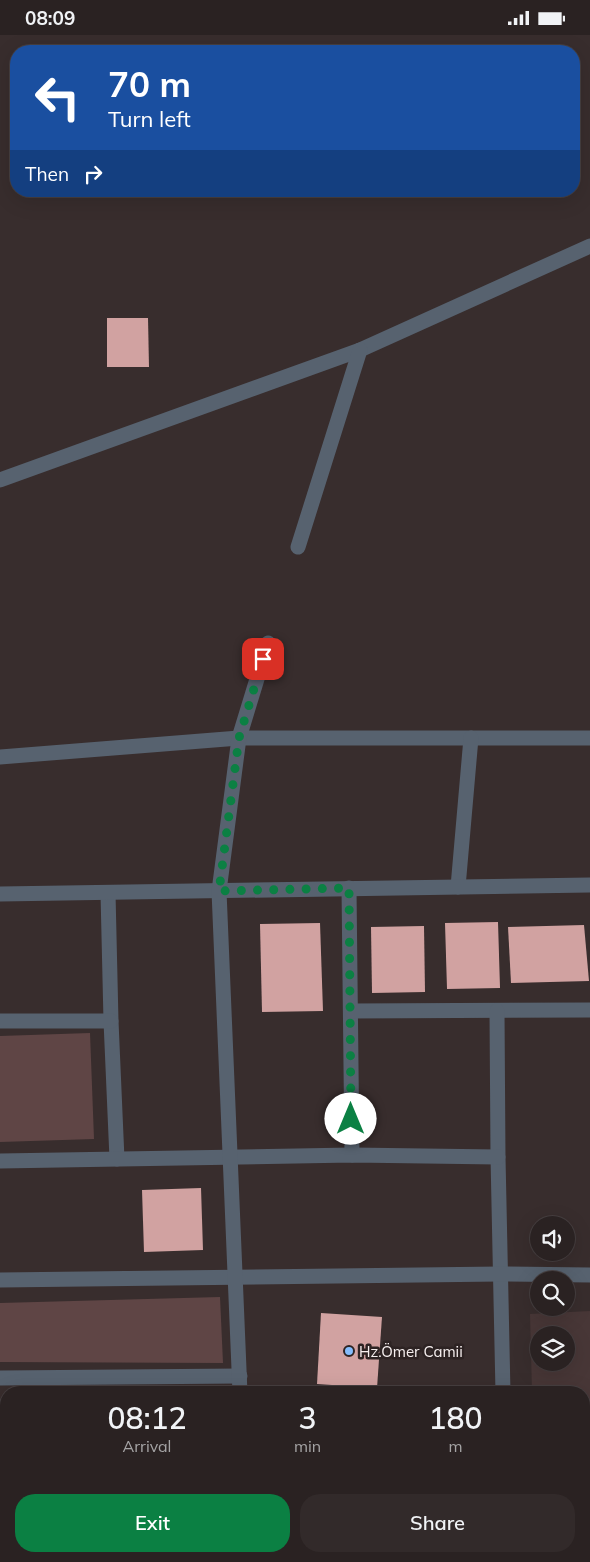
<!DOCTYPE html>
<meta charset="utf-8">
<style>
:root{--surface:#2a2222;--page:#322a2a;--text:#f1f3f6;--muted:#a5a4a5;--line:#463f40;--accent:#0b8043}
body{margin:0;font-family:Mulish,sans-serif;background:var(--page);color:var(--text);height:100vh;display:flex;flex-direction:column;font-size:19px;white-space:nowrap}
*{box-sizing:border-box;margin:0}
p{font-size:16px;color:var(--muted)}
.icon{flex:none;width:28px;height:28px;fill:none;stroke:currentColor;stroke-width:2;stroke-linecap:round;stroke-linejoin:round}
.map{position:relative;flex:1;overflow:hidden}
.sheet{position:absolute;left:0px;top:1351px;width:590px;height:176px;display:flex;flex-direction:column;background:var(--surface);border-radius:20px 20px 0 0;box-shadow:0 5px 20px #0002,0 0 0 1px var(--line)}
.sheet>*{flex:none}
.top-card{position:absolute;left:10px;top:10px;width:570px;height:152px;border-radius:20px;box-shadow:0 5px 20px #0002,0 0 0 1px var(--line);background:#1a4fa0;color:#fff;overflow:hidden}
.tools{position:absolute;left:530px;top:1181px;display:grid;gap:10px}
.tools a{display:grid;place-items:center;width:45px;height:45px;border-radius:50%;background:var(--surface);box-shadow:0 5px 20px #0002,0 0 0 1px var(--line);font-size:25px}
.pin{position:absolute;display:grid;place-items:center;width:42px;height:42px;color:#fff;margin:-21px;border-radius:10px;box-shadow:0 2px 8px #0006}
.me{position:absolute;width:55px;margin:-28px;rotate:0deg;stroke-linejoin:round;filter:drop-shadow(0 0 4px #0008)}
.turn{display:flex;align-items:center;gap:18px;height:105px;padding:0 15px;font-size:22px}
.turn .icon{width:65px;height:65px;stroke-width:2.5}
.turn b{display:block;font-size:35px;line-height:42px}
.then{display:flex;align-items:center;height:48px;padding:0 15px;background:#0003;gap:10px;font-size:19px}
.eta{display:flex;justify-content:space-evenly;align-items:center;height:85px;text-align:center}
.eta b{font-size:30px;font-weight:600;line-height:35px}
.primary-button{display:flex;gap:10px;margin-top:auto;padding:10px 15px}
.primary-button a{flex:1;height:58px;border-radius:20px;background:var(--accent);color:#fff;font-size:20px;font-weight:600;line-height:58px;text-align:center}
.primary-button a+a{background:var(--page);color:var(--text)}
.status{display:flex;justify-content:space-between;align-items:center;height:35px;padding:0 25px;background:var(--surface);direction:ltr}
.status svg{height:14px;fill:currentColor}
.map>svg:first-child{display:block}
.built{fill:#483737;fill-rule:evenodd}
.green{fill:#5f4545}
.building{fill:#d1a2a1}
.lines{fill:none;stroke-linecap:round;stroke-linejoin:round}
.minor{stroke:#57626f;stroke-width:15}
.route{stroke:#0b8043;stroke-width:9;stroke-dasharray:0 16.2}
.poi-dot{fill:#84bcfb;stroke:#2d2323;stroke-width:2}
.labels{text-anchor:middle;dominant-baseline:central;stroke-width:5;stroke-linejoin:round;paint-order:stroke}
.poi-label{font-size:15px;fill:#f7f0f0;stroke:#2d2323;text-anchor:start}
</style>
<div class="status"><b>08:09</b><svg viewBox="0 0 49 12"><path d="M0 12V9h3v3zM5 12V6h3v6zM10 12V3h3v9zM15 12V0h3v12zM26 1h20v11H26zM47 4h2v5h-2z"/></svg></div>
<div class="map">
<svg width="590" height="1527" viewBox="0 0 590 1527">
<rect width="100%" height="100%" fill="#382d2d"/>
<!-- built -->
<g class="built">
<path d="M590,1276V1527H536V1521H584V1358L532,1357L530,1279ZM539,1300H566V1328H539Z"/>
<polygon points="290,1521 495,1521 496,1527 290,1527"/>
</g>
<!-- green -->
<g class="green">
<polygon points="90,998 94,1104 0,1107 0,1001"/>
<polygon points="220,1262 223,1328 0,1327 0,1268"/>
</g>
<!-- building -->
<g class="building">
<polygon points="107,283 148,283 149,332 107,332"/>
<polygon points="498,887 500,953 447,954 445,888"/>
<polygon points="320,888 323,976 262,977 260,889"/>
<polygon points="584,890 589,946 511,948 508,892"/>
<polygon points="424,891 425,957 372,958 371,892"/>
<polygon points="201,1153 203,1215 144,1217 142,1155"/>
<polygon points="321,1278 382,1282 377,1353 317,1349"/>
</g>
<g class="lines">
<!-- minor -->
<g class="minor">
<polyline points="0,445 360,315 590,211"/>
<polyline points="298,512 360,315"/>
<polyline points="0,722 239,703 590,703"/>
<polyline points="458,852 471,703"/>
<polyline points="349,853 352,1120"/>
<polyline points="108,858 111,986 117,1124"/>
<polyline points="0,859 590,850"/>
<polyline points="351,976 590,975"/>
<polyline points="497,976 498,1122 503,1358"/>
<polyline points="0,986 111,986"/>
<polyline points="0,1126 352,1120 498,1122"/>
<polyline points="0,1245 500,1239 590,1240"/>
<polyline points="0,1343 240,1341"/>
<polyline points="240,1358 219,856 239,703 268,608"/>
<polyline points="0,1452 6,1452"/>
<polyline points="103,1521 103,1527"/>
<polyline points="507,1521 507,1527"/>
<polyline points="244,1527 244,1521"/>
</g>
</g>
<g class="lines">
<!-- route -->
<polyline class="route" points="263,624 239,703 219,856 349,853 351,1084"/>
</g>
<!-- markers -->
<circle class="poi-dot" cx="349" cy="1316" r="5"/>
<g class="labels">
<!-- poi labels -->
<g class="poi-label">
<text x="359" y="1316">Hz.Ömer Camii</text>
</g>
</g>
</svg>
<div class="tools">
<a><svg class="icon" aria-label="sound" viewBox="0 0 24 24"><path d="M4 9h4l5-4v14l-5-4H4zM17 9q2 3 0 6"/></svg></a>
<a><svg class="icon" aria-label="search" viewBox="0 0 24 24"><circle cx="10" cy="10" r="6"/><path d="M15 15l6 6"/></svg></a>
<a><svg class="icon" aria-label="layers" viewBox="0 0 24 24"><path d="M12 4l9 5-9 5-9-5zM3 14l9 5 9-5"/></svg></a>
</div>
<div class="pin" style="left:263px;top:624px;background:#d93025"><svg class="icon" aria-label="arrive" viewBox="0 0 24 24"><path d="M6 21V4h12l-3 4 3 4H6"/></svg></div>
<svg class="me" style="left:351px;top:1084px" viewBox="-20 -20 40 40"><circle r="19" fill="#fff"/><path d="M0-13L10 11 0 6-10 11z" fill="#0b8043"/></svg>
<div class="top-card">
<div class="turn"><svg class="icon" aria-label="left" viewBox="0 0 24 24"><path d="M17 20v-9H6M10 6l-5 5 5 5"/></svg><div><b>70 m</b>Turn left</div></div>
<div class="then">Then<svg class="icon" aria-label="right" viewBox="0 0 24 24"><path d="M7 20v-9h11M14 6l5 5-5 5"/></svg></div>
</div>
<section class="sheet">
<div class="eta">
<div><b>08:12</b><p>Arrival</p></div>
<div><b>3</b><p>min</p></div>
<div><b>180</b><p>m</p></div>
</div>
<div class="primary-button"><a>Exit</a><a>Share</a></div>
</section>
</div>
